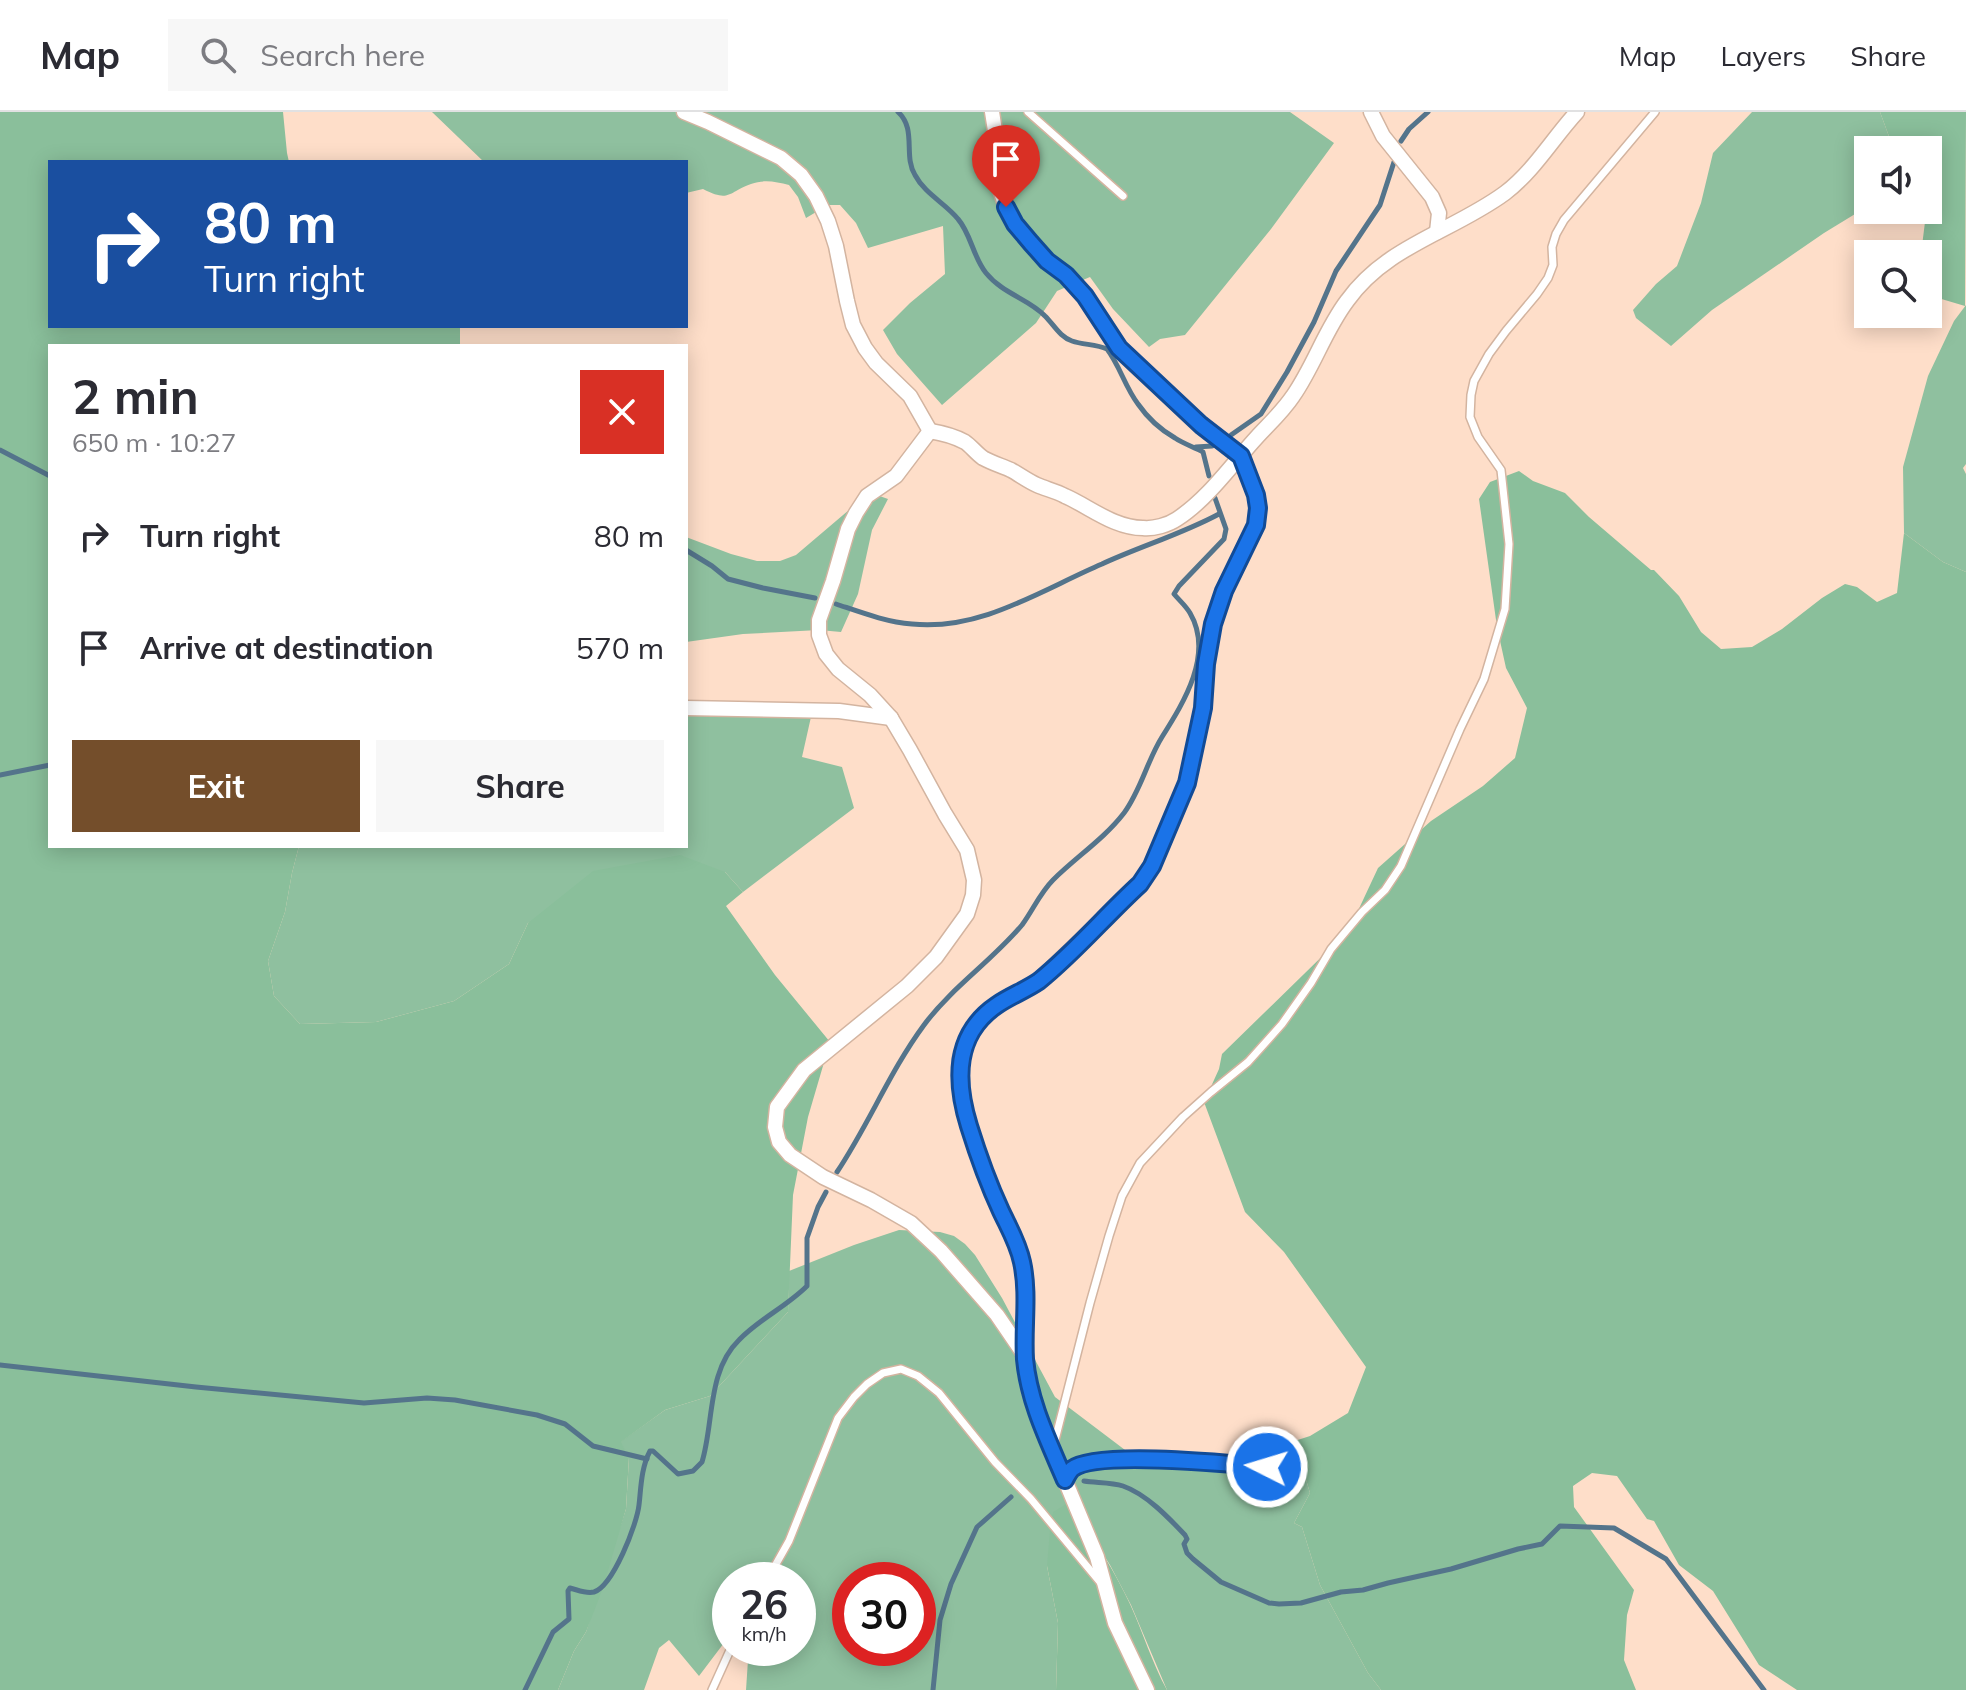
<!DOCTYPE html>
<meta charset="utf-8">
<style>
:root{--surface:#fff;--page:#f7f7f7;--text:#2b2b33;--muted:#7c7c81;--line:#e1e1e2;--accent:#744e2b}
body{margin:0;font-family:Mulish,sans-serif;background:var(--page);color:var(--text);height:100vh;display:flex;flex-direction:column;font-size:30px;white-space:nowrap}
*{box-sizing:border-box;margin:0}
p{font-size:26px;color:var(--muted)}
.icon{flex:none;width:44px;height:44px;fill:none;stroke:currentColor;stroke-width:2;stroke-linecap:round;stroke-linejoin:round}
.map{position:relative;flex:1;overflow:hidden}
.drawer{position:absolute;left:48px;top:232px;width:640px;height:504px;display:flex;flex-direction:column;background:var(--surface);border-radius:0px;box-shadow:0 4px 20px #0003}
.drawer>*{flex:none}
.hud{position:absolute;left:48px;top:48px;width:640px;height:168px;border-radius:0px;box-shadow:0 4px 20px #0003;background:#1a4fa0;color:#fff;overflow:hidden}
.tools{position:absolute;left:1854px;top:24px;display:grid;gap:16px}
.tools a{display:grid;place-items:center;width:88px;height:88px;border-radius:0px;background:var(--surface);box-shadow:0 4px 20px #0003;font-size:40px}
.speed{position:absolute;left:712px;top:1450px;display:flex;gap:16px;font-size:40px;font-weight:700;text-align:center}
.speed>*{display:grid;place-content:center;width:104px;height:104px;border-radius:50%;background:var(--surface);box-shadow:0 4px 20px #0003;line-height:1}
.speed small{font-size:20px;font-weight:400}
.speed .limit{border:12px solid #d22;background:#fff;color:#111}
.pin{position:absolute;display:grid;place-items:center;width:68px;height:68px;color:#fff;margin:-82px -34px;border-radius:50% 50% 50% 0;rotate:-45deg;box-shadow:0 0 8px #0007}
.pin .icon{rotate:45deg}
.me{position:absolute;width:88px;margin:-44px;rotate:275deg;stroke-linejoin:round;filter:drop-shadow(0 0 6px #0008)}
.turn{display:flex;align-items:center;gap:28px;height:168px;padding:0 24px;font-size:36px}
.turn .icon{width:104px;height:104px;stroke-width:2.5}
.turn b{display:block;font-size:56px;line-height:68px}
.round{display:grid;place-items:center;flex:none;width:84px;height:84px;border-radius:0px;background:var(--page)}
.summary{display:flex;align-items:center;justify-content:space-between;height:136px;padding:0 24px}
h1{font-size:48px;font-weight:700;line-height:60px}
.button{display:flex;gap:16px;margin-top:auto;padding:16px 24px}
.button a{flex:1;height:92px;border-radius:0px;background:var(--accent);color:#fff;font-size:32px;font-weight:700;line-height:92px;text-align:center}
.button a+a{background:var(--page);color:var(--text)}
ul{padding:0;list-style:none}
li{display:flex;align-items:center;gap:24px;height:112px;padding:0 24px}
li div{flex:1}
li b{display:block;font-size:30px}
li em{font-style:normal}
header{display:flex;align-items:center;gap:48px;box-sizing:border-box;height:112px;padding:0 40px;background:var(--surface);border-bottom:2px solid var(--line)}
header strong{font-size:38px}
nav{display:flex;gap:44px;margin-inline-start:auto;font-size:28px}
.search{width:560px;height:72px;background:var(--page);display:flex;align-items:center;gap:20px;box-sizing:border-box;padding:0 28px;border-radius:0px;color:var(--muted);font-size:30px}
.map>svg:first-child{display:block}
.green{fill:#8fc09f;fill-rule:evenodd}
.forest{fill:#8abf9b}
.lines{fill:none;stroke-linecap:round;stroke-linejoin:round}
.stream{stroke:#54748b;stroke-width:5}
.lane-casing{stroke:#d3b4a0;stroke-width:10}
.street-casing{stroke:#d3b4a0;stroke-width:17}
.lane{stroke:#fff;stroke-width:7}
.street{stroke:#fff;stroke-width:14}
.route-casing{stroke:#114b97;stroke-width:20}
.route{stroke:#1a73e8;stroke-width:14}
</style>
<header>
<strong>Map</strong>
<div class="search"><svg class="icon" aria-label="search" viewBox="0 0 24 24"><circle cx="10" cy="10" r="6"/><path d="M15 15l6 6"/></svg>Search here</div>
<nav><a>Map</a><a>Layers</a><a>Share</a></nav>
</header>
<div class="map">
<svg width="1966" height="1578" viewBox="0 0 1966 1578">
<rect width="100%" height="100%" fill="#fedec9"/>
<!-- green -->
<g class="green">
<path d="M432,0H1290L1334,31L1271,117L1185,223L1160,227L1149,235L1113,197L1090,165L1057,179L1036,211L942,293L897,242L883,218L910,191L945,162L943,114L868,136L856,111L840,93H828L806,106L798,85L789,73C776,70 765,67 751,72C728,80 730,91 703,77L686,81V50H484Z"/>
<polygon points="1752,0 1880,0 1894,38 1868,38 1868,96 1860,99 1824,121 1712,198 1671,234 1636,206 1633,198 1656,172 1677,154 1701,91 1713,41"/>
<polygon points="1966,193 1966,352 1963,356 1966,362 1966,460 1943,450 1904,421 1903,355 1928,264 1954,209"/>
<polygon points="874,382 888,387 872,418 858,482 841,520 819,518 743,522 686,530 686,425 731,442 757,449 780,449 796,443 856,392"/>
<polygon points="686,593 813,596 802,645 842,655 854,696 743,780 725,760 528,811 509,852 454,889 376,910 300,912 274,884 268,849 285,800 292,761 299,734 686,734"/>
<path d="M899,1118L940,1120L954,1124L965,1132L975,1143L1002,1186L1055,1285L1129,1341L1220,1354L1264,1339L1305,1364L1310,1381L1294,1411L1302,1415L1320,1473L1368,1561L1381,1578H1167L1131,1493L1110,1453L1088,1418L1047,1454L1058,1511L1056,1578H746L748,1548L745,1536H798V1468H730V1523L699,1564L669,1528L659,1536L644,1578H558L574,1539L586,1520L626,1397L629,1345L620,1330L665,1298L710,1284L788,1200L789,1159L854,1133ZM850,1468H918V1536H850Z"/>
</g>
<!-- forest -->
<g class="forest">
<polygon points="0,0 283,0 287,41 289,50 50,50 50,214 460,214 460,234 50,234 50,734 299,734 292,761 285,800 268,849 274,884 300,912 376,910 454,889 509,852 528,811 593,759 680,743 725,760 743,780 726,794 775,863 830,930 808,1005 793,1083 788,1200 710,1284 665,1298 621,1330 629,1345 626,1397 603,1476 586,1520 574,1539 558,1578 0,1578"/>
<polygon points="1880,0 1966,0 1965,194 1928,183 1928,142 1921,142 1925,110 1920,98 1928,98 1928,38 1894,38"/>
<polygon points="1519,359 1533,369 1565,381 1589,405 1651,458 1654,458 1679,484 1701,520 1721,537 1752,535 1782,517 1822,486 1845,472 1857,475 1877,490 1897,481 1904,421 1943,450 1966,460 1966,1578 1797,1578 1759,1553 1713,1479 1679,1453 1654,1409 1647,1407 1617,1364 1592,1361 1573,1374 1574,1395 1634,1478 1627,1503 1624,1548 1636,1578 1381,1578 1368,1561 1320,1473 1302,1415 1294,1411 1310,1381 1305,1364 1264,1339 1310,1324 1348,1301 1366,1255 1284,1140 1245,1100 1204,990 1219,957 1222,942 1349,818 1378,756 1431,709 1483,674 1515,646 1527,596 1506,556 1497,515 1479,387 1490,370"/>
<path d="M1068,1391C1092,1423 1113,1456 1130,1492C1143,1520 1152,1551 1167,1578H1056L1058,1511L1047,1454L1050,1418L1053,1400Z"/>
</g>
<g class="lines">
<!-- stream -->
<g class="stream">
<path d="M898,0C917,17 903,44 915,63C925,82 945,91 958,107C971,122 973,145 986,161C1003,182 1029,187 1045,204C1054,213 1060,225 1072,229C1083,233 1096,232 1107,237C1120,254 1125,275 1138,292C1147,305 1161,318 1175,326C1184,332 1194,335 1203,340L1209,364"/>
<polyline points="1401,29 1409,17 1428,0"/>
<polyline points="1231,323 1261,302 1287,260 1314,210 1336,159 1380,93 1394,50"/>
<polyline points="1196,335 1212,334"/>
<polyline points="0,338 50,364"/>
<polyline points="686,438 712,454 728,467 763,476 815,486"/>
<path d="M836,492C860,500 886,510 912,512C981,519 1041,478 1102,452C1141,434 1182,422 1219,402"/>
<polyline points="0,663 50,653"/>
<path d="M837,1060C869,1012 890,959 924,913C952,875 992,849 1022,813C1033,798 1040,781 1053,768C1076,745 1104,727 1124,701C1141,678 1147,649 1162,625C1184,590 1214,542 1190,501C1186,494 1179,488 1174,482L1179,474L1224,427L1226,417L1215,386"/>
<polyline points="0,1253 196,1275 364,1291 427,1286 455,1288 537,1303 565,1312 593,1334 647,1347"/>
<path d="M1084,1369C1096,1371 1111,1370 1123,1374C1146,1382 1168,1405 1185,1423L1187,1427L1184,1432L1187,1441L1193,1447L1221,1470L1269,1491L1279,1492L1301,1491L1341,1480L1363,1478L1388,1471L1451,1457L1518,1437L1542,1432L1560,1414L1614,1416L1666,1447L1764,1578"/>
<path d="M525,1578L553,1520L569,1507L568,1479L570,1476C578,1478 586,1482 594,1480C613,1474 637,1412 639,1393C641,1376 641,1356 650,1339H653L678,1362L693,1359L702,1350C714,1311 707,1259 739,1228C759,1207 786,1195 807,1174V1126L818,1095L826,1080"/>
<polyline points="933,1578 940,1508 951,1472 977,1415 1011,1385"/>
</g>
<!-- lane casing -->
<g class="lane-casing">
<g id="lane">
<polyline points="1028,0 1123,84"/>
<polyline points="1053,1336 1090,1191 1109,1124 1122,1084 1140,1051 1183,1005 1211,980 1248,950 1282,912 1311,871 1331,837 1362,800 1385,778 1401,754 1460,617 1484,567 1505,497 1509,432 1501,358 1478,325 1470,305 1471,283 1474,269 1489,242 1506,219 1537,182 1548,166 1553,153 1552,135 1556,122 1564,108 1655,0"/>
<polyline points="767,1468 789,1429 838,1306 854,1285 867,1272 883,1261 901,1257 918,1264 939,1281 995,1350 1031,1387 1100,1470"/>
<polyline points="712,1578 731,1536"/>
</g>
</g>
<!-- street casing -->
<g class="street-casing">
<g id="street">
<polyline points="684,0 708,10 781,46 801,63 816,84 828,109 836,134 847,189 853,213 865,236 876,251 910,284 930,319"/>
<polyline points="992,0 996,25 998,72 1006,95 1015,112 1047,149 1066,163 1085,184 1119,236 1201,313 1241,344 1256,383 1258,396 1256,413 1224,479 1213,512 1206,552 1203,596 1187,671 1152,754 1140,772 1037,870 995,894 980,908 968,926 960,946 960,975 968,1010 984,1061 1017,1131 1023,1151 1026,1178 1025,1245 1029,1278 1040,1308 1097,1445 1115,1511 1147,1578"/>
<polyline points="1371,0 1383,24 1432,85 1439,101 1437,120"/>
<polyline points="930,319 896,364 867,384 856,401 848,417 833,469 819,508 819,523 826,542 838,557 870,583 891,606 910,638 945,702 967,738 974,768 973,783 967,802 936,845 907,874 804,958 777,995 775,1015 779,1030 790,1043 823,1065 871,1088 911,1111 941,1139 997,1203 1025,1244"/>
<path d="M930,319C942,321 954,324 965,330C971,334 976,341 983,346C992,351 1002,354 1011,358C1020,363 1028,369 1037,373C1046,377 1056,379 1065,384C1090,395 1114,416 1143,416C1154,417 1168,413 1177,407C1208,387 1233,351 1257,325C1270,311 1283,299 1293,284C1314,254 1325,218 1347,189C1387,133 1452,120 1505,81C1534,59 1553,26 1577,0"/>
<polyline points="686,596 839,599 891,606"/>
<path d="M1065,1368C1067,1364 1069,1360 1072,1357C1096,1338 1232,1352 1267,1355"/>
</g>
</g>
<!-- lane -->
<use href="#lane" class="lane"/>
<!-- street -->
<use href="#street" class="street"/>
</g>
<g class="lines">
<!-- route casing -->
<g class="route-casing">
<path id="route" d="M1006,95L1015,112L1031,131L1047,149L1066,163L1085,184L1119,236L1201,313L1241,344L1256,383L1258,396L1256,413L1224,479L1213,512L1206,552L1203,596L1187,671L1152,754L1140,772C1106,803 1075,840 1039,869C1026,878 1010,884 997,893C954,922 955,969 969,1014C978,1043 988,1071 1001,1099C1009,1116 1018,1131 1022,1150C1029,1182 1023,1214 1025,1247C1029,1290 1048,1328 1065,1368C1067,1364 1069,1360 1072,1357C1096,1338 1232,1352 1267,1355"/>
</g>
<!-- route -->
<use href="#route" class="route"/>
</g>
</svg>
<div class="tools">
<a><svg class="icon" aria-label="sound" viewBox="0 0 24 24"><path d="M4 9h4l5-4v14l-5-4H4zM17 9q2 3 0 6"/></svg></a>
<a><svg class="icon" aria-label="search" viewBox="0 0 24 24"><circle cx="10" cy="10" r="6"/><path d="M15 15l6 6"/></svg></a>
</div>
<div class="speed"><div>26<small>km/h</small></div><div class="limit">30</div></div>
<div class="pin" style="left:1006px;top:95px;background:#d93025"><svg class="icon" aria-label="arrive" viewBox="0 0 24 24"><path d="M6 21V4h12l-3 4 3 4H6"/></svg></div>
<svg class="me" style="left:1267px;top:1355px" viewBox="-20 -20 40 40"><circle r="17" fill="#1a73e8" stroke="#fff" stroke-width="3"/><path d="M0-11L8 9 0 5-8 9z" fill="#fff"/></svg>
<div class="hud">
<div class="turn"><svg class="icon" aria-label="right" viewBox="0 0 24 24"><path d="M7 20v-9h11M14 6l5 5-5 5"/></svg><div><b>80 m</b>Turn right</div></div>
</div>
<section class="drawer">
<div class="summary"><div><h1>2 min</h1><p>650 m · 10:27</p></div><a class="round" style="background:#d93025;color:#fff"><svg class="icon" aria-label="close" viewBox="0 0 24 24"><path d="M6 6l12 12M18 6L6 18"/></svg></a></div>
<ul>
<li><svg class="icon" aria-label="right" viewBox="0 0 24 24"><path d="M7 20v-9h11M14 6l5 5-5 5"/></svg><div><b>Turn right</b></div><em>80 m</em></li>
<li><svg class="icon" aria-label="arrive" viewBox="0 0 24 24"><path d="M6 21V4h12l-3 4 3 4H6"/></svg><div><b>Arrive at destination</b></div><em>570 m</em></li>
</ul>
<div class="button"><a>Exit</a><a>Share</a></div>
</section>
</div>
